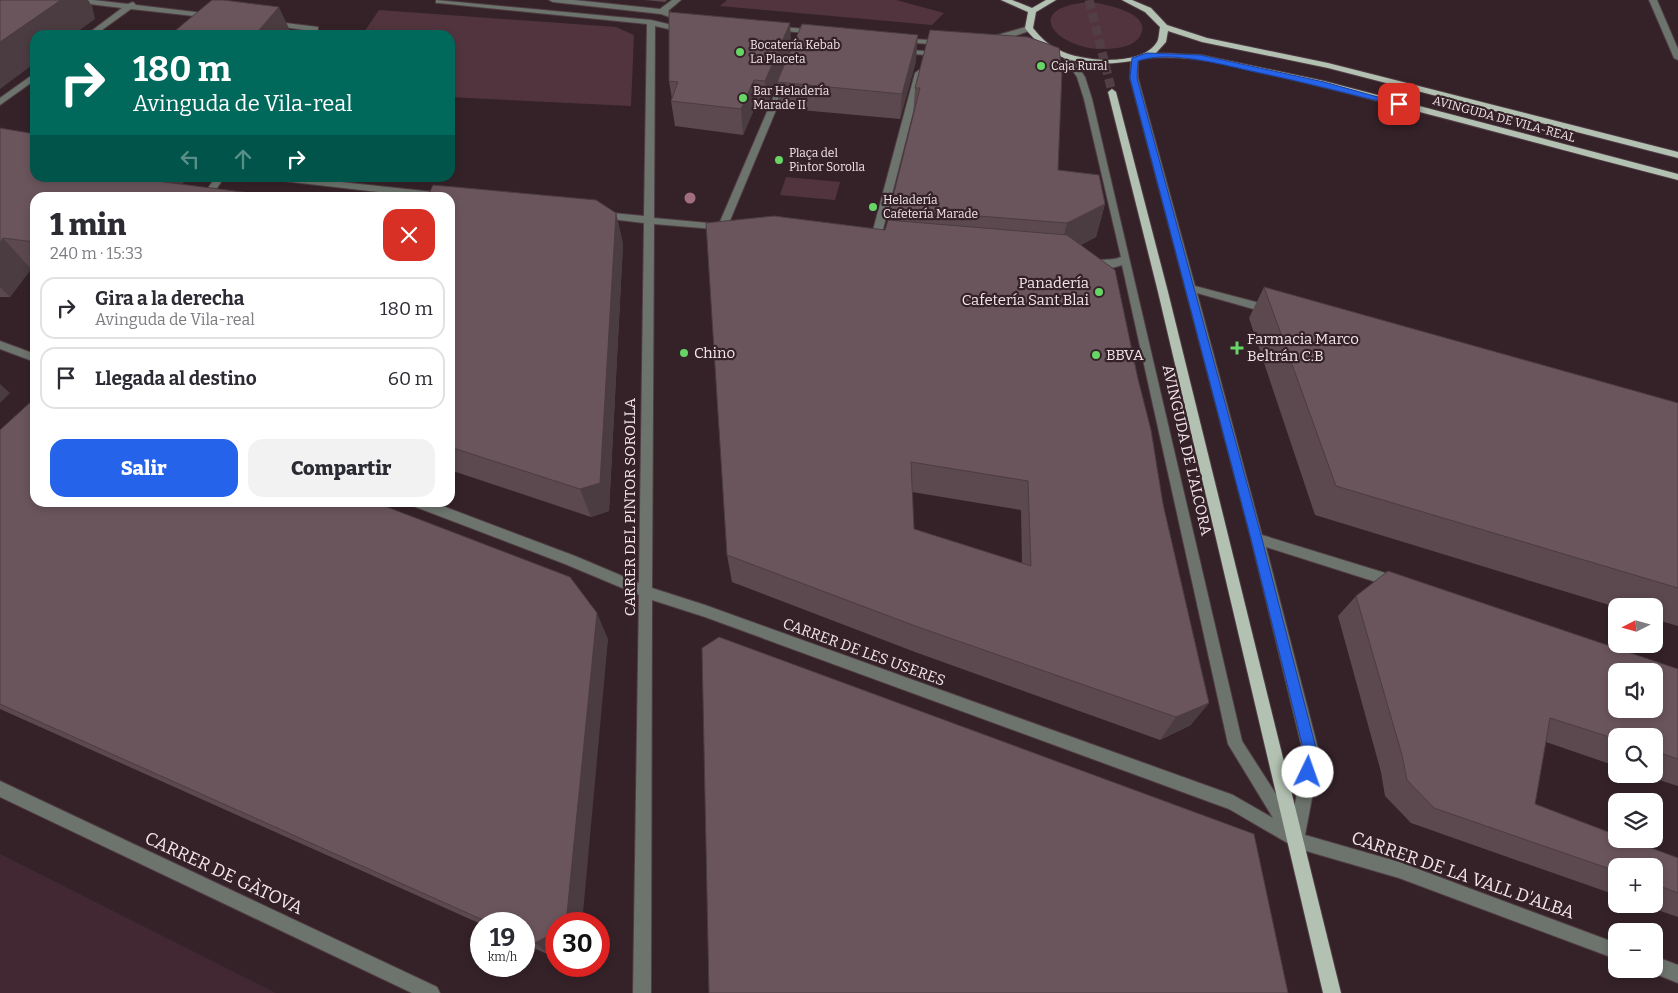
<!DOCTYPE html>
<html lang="es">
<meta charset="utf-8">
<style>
:root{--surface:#fff;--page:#f2f2f3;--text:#2b2b33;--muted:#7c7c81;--line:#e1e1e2;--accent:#2563eb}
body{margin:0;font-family:Bitter,serif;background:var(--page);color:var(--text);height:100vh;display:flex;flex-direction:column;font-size:19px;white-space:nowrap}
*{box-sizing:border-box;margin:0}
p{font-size:16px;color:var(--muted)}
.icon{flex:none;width:28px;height:28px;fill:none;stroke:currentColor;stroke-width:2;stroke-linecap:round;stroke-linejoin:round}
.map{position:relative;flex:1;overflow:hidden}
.details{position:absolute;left:30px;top:192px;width:425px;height:315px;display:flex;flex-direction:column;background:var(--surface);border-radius:15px;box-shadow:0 2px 8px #0003}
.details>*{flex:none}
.guide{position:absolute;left:30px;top:30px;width:425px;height:152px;border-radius:15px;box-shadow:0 2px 8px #0003;background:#00695c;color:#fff;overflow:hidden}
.needle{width:32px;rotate:264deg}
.fabs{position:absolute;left:1608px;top:598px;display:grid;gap:10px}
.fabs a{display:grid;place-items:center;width:55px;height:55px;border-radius:10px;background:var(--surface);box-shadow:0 2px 8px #0003;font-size:25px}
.speed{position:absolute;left:470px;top:912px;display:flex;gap:10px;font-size:25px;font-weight:700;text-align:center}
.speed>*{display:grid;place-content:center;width:65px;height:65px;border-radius:50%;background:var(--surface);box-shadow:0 2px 8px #0003;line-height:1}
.speed small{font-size:12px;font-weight:400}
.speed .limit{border:8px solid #d22;background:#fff;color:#111}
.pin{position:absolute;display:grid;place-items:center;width:42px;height:42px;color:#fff;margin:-21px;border-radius:10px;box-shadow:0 2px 8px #0006}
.me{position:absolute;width:55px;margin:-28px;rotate:3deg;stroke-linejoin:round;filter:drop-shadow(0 0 4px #0008)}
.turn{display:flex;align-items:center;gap:18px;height:105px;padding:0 20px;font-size:22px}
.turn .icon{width:65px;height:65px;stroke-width:2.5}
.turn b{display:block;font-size:35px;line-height:42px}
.lanes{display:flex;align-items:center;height:48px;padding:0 20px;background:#0003;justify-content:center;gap:25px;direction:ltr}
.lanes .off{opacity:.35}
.round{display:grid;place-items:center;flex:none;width:52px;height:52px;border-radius:15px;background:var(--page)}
.headline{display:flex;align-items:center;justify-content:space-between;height:85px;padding:0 20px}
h1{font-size:30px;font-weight:800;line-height:38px}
.action{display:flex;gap:10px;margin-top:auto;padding:10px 20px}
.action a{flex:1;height:58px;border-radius:15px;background:var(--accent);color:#fff;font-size:20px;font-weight:800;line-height:58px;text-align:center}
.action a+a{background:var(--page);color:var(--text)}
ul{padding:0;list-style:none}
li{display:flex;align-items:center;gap:15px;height:62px;margin:0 10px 8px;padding:0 10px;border:2px solid var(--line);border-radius:15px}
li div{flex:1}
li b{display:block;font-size:19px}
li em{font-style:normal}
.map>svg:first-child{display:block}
.built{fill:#422832}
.green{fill:#52343f}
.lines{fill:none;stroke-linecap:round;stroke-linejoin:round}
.major-tunnel{stroke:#523f46;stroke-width:9;stroke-dasharray:9 4.5;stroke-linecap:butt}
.minor-casing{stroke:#503d44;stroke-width:2}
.major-casing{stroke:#503d44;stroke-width:2}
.minor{fill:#6d746d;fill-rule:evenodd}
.major{fill:#b3c1b2;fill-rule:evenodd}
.tree{fill:#a16f82}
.wall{fill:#5c4950;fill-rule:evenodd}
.shaded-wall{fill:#4b3c41}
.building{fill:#6b555d;stroke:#4b3c41;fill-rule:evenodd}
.route{fill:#2563eb;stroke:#184099}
.poi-dot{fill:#67d466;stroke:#352229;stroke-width:2}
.labels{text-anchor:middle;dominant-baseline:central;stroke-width:4.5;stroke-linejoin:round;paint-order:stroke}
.far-poi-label{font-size:12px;fill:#f3e6ea;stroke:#352229;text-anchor:start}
.far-street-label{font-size:12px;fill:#f3e6ea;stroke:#352229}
.poi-label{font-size:15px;fill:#f3e6ea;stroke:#352229;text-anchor:start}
.street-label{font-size:15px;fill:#f3e6ea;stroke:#352229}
.near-street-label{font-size:18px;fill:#f3e6ea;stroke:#352229}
</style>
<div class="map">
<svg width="1678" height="993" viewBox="0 0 1678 993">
<rect width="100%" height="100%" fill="#352229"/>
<!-- built -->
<polygon class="built" points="0,854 276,993 0,993"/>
<!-- green -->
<g class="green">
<polygon points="727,0 896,0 944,13 932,25 720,6"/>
<path d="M1091,2C1104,4 1154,13 1140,36C1136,44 1125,47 1117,48C1063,57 1013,7 1091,2Z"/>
<polygon points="379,10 616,27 634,35 631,106 450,97 450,35 362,35"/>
<polygon points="786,177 840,182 835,200 780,195"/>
</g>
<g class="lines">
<!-- major-tunnel -->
<polyline class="major-tunnel" points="1089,0 1112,92"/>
<!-- minor casing -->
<g class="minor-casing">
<g id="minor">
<polygon points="69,0 93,0 128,4 133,2 136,5 212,14 216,16 212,18 131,9 95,35 86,35 122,8 73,2"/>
<path d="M436,0L651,20L689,29V33H686L655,26L654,218L719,224L781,79L785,76L789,79L726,230L654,224L652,588L705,605L1233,795L1273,818L1228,744L1122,265C1113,269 1094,270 1087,264C1095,257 1110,262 1121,257L1084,99L1077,77L1063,57L1070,55L1085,77L1092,99L1242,741L1292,819L1304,756L1251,539L1130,78L1131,60L1138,58V78L1195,286L1275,307L1276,310L1271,314L1197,293L1262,535L1395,576L1400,578L1402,582L1400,586L1395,588L1266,547L1320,756L1305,835L1399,862L1616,943V959L1399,878L1296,848L1229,809L705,617L652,600L651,993H633L639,595L565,564L413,506L411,502H432L575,556L639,583L644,223L602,218L597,215L602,212L644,216L647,24L439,3H436Z"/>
<polygon points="549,0 574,0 660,9 672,0 681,0 668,11 682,18 678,20 661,14 553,2"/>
<polygon points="1649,0 1657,0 1678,49 1678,60 1674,58"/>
<polygon points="269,21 318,27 318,35 310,35 311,31 269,25"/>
<polygon points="771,26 817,30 821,32 817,34 774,30 770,28"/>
<polygon points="1029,26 1033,28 1032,30 1012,37 991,40 987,38"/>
<polygon points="898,38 944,41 948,43 944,45 901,42 898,42"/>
<polygon points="897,49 939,52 943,54 939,56 900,53 897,53"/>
<polygon points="919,70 923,73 879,245 874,248 869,245 915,73"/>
<polygon points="35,73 35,80 0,105 0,98"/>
<polygon points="215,178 224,178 210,198 201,198"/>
<polygon points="278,178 304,178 443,193 448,196 430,198 283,181"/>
<polygon points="0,341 35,354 35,362 0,349"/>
<polygon points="0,781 437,987 440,993 412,993 0,797"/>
<polygon points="1654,956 1678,965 1678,983 1648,971 1647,969 1654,969"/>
</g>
</g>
<!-- major casing -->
<g class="major-casing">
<g id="major">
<path d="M1001,0H1012L1032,8L1046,0H1056L1036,12L1033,28C1040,37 1048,45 1059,50C1081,62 1142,67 1157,42C1159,39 1159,32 1160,27L1145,12L1122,0H1132L1151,8L1167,25L1207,38L1328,63L1678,152V158L1328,68L1202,42L1168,31L1166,42L1156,53L1201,55L1324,81L1678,174V180C1580,155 1483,128 1385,103C1343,92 1300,81 1257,72C1238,68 1220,62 1201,60C1190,58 1159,56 1149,58C1103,67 1056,70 1025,28L1028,12Z"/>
<polygon points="1112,89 1116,92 1168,292 1341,993 1323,993 1158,292 1108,92"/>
</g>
</g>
<!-- minor -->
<use href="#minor" class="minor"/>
<!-- major -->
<use href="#major" class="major"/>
</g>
<!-- trees -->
<circle class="tree" cx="690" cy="198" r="5.5"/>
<!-- wall -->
<g class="wall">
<polygon points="644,0 667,0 665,2"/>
<polygon points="790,23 791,48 767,106 756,105 743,135 675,126 671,101 672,99 669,81"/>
<path d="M930,30L1058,170L1105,204L1096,237L1081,245L1191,725L1160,740L915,652L732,582L727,555L890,220V209L913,116L915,88ZM912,492L1021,510L1022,563L914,529Z"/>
<polygon points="916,61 900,119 779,108 777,82"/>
<polygon points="0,128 35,178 187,178 182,184 35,198 35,270 31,269 10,297 0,297"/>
<polygon points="450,198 616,213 623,244 609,511 591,517 450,470"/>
<polygon points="1264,287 1678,403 1678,626 1654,619 1654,606 1616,606 1616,607 1315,515 1249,318"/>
<polygon points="0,430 608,639 552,956 524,944 524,924 481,924 0,709"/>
<polygon points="1356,596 1678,669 1678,786 1640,774 1654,774 1654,736 1616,736 1616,766 1546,742 1535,804 1678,858 1678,917 1640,904 1654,904 1654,866 1616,866 1616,895 1411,823 1385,796 1381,772 1338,616"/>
</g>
<!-- shaded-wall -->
<g class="shaded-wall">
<polygon points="61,0 88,0 92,6 95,19 73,35 35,35 35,63 0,89 0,42"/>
<polygon points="279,7 292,35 255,35"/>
<polygon points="790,23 791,48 767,106 765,81"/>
<polygon points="918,35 916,61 900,119 902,94"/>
<polygon points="754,80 756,105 743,135 741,109"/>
<polygon points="143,178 187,178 172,198 141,179"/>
<polygon points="1105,204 1096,237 1059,256 1067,223"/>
<polygon points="616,213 623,244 609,511 591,517 580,489"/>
<polygon points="3,238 31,269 10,297 0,287 0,243"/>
<polygon points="0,384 10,393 0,403"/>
<polygon points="597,613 608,639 582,924 566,924"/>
<polygon points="1209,703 1191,725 1160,740 1176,717"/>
<polygon points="556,932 556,954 552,956 535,943"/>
</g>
<!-- building -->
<g class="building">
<polygon points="0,0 61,0 0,42"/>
<polygon points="212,0 223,0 279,7 255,35 170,35"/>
<polygon points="669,12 790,23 765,81 754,80 741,109 671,101 678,82 669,81"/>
<polygon points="802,24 918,35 902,94 777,82"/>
<polygon points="930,30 1028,37 1059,48 1062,71 1058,170 1099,175 1105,204 1067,223 890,209 920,88 915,88"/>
<polygon points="0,128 35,134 35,178 143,178 141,179 289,198 35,198 35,242 3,238 0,243"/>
<polygon points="433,185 596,200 616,213 600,483 580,489 450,447 450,198 427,198"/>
<path d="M774,216L885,230L888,220L1067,235L1115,270L1138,379L1151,430L1163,504L1209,703L1176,717L918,627L727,555L706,223ZM911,462L1028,481L1031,566L914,529Z"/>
<polygon points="1264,287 1678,403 1678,588 1336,486"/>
<polygon points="35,398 35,502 374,502 570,577 597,613 566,924 556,924 556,932 535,943 524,938 524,924 492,924 0,704 0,430"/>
<path d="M1388,571L1678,669V759L1654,751V736H1616V739L1550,718L1535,804L1616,835V839H1627L1678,858V893L1654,884V866H1616V871L1434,808L1407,780L1402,755L1356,596ZM1616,671H1654V709H1616Z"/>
<polygon points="719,637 1254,834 1288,993 709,993 702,648"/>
</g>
<!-- route -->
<path class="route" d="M1147,53L1200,55L1324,82L1403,104L1399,106C1349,94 1300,81 1251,71C1220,64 1168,50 1138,61L1137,78L1262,539L1318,756L1313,777L1308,779L1304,777L1302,772L1305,756L1251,539L1130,78L1132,58Z"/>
<!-- markers -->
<g class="poi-dot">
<circle cx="740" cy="52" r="5"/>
<circle cx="1041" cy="66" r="5"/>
<circle cx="743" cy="98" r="5"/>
<circle cx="779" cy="160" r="5"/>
<circle cx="873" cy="207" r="5"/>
<circle cx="1099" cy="292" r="5"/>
<path d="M1234.5 340.5h5v5h5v5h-5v5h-5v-5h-5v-5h5z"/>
<circle cx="684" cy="353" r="5"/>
<circle cx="1096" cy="355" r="5"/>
</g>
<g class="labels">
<!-- far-poi labels -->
<g class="far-poi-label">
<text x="750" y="45">Bocatería Kebab<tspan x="750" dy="14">La Placeta</tspan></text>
<text x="1051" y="66">Caja Rural</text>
<text x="753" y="91">Bar Heladería<tspan x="753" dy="14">Marade II</tspan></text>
<text x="789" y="153">Plaça del<tspan x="789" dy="14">Pintor Sorolla</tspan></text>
<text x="883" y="200">Heladería<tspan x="883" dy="14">Cafetería Marade</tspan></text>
</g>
<!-- far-street labels -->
<g class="far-street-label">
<text transform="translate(1504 119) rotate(15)">AVINGUDA DE VILA-REAL</text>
</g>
<!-- poi labels -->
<g class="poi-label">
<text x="1089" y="283" text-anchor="end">Panadería<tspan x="1089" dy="17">Cafetería Sant Blai</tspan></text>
<text x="1247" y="339">Farmacia Marco<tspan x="1247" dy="17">Beltrán C.B</tspan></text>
<text x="694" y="353">Chino</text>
<text x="1106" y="355">BBVA</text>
</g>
<!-- street labels -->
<g class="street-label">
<text transform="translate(1187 450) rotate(77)">AVINGUDA DE L'ALCORA</text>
<text transform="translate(630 507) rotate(-90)">CARRER DEL PINTOR SOROLLA</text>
<text transform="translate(864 652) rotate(20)">CARRER DE LES USERES</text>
</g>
<!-- near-street labels -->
<g class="near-street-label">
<text transform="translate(224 873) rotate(25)">CARRER DE GÀTOVA</text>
<text transform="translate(1463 875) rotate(19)">CARRER DE LA VALL D'ALBA</text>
</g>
</g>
</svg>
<div class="fabs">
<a><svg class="needle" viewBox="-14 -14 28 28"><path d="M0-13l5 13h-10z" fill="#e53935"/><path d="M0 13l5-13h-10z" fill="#7c7c81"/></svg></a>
<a><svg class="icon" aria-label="sound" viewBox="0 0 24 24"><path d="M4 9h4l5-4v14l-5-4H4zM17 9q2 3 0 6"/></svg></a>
<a><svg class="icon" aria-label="search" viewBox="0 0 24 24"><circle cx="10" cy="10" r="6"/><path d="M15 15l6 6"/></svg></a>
<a><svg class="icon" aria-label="layers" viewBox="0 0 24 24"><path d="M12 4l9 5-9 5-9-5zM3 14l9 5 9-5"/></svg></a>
<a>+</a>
<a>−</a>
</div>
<div class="speed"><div>19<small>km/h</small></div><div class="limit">30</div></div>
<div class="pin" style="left:1399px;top:104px;background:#d93025"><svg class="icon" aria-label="arrive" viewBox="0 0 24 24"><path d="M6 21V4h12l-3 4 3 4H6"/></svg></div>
<svg class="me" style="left:1308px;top:772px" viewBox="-20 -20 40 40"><circle r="19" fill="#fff"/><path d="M0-13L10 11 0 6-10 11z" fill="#2563eb"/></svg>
<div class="guide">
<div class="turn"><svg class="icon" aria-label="right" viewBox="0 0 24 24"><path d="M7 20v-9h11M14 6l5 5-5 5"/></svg><div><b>180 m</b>Avinguda de Vila-real</div></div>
<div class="lanes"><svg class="icon off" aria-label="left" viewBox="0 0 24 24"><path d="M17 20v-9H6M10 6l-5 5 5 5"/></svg><svg class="icon off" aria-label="ahead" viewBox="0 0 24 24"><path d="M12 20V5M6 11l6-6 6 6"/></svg><svg class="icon" aria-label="right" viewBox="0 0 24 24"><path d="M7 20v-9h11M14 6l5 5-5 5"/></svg></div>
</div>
<section class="details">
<div class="headline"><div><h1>1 min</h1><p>240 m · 15:33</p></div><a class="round" style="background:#d93025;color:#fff"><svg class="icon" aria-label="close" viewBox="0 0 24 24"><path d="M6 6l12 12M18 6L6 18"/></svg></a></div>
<ul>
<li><svg class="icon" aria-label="right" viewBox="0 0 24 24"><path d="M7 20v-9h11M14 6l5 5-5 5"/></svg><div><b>Gira a la derecha</b><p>Avinguda de Vila-real</p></div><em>180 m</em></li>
<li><svg class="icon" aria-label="arrive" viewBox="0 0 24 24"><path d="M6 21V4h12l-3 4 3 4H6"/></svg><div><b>Llegada al destino</b></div><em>60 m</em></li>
</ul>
<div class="action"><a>Salir</a><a>Compartir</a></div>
</section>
</div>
